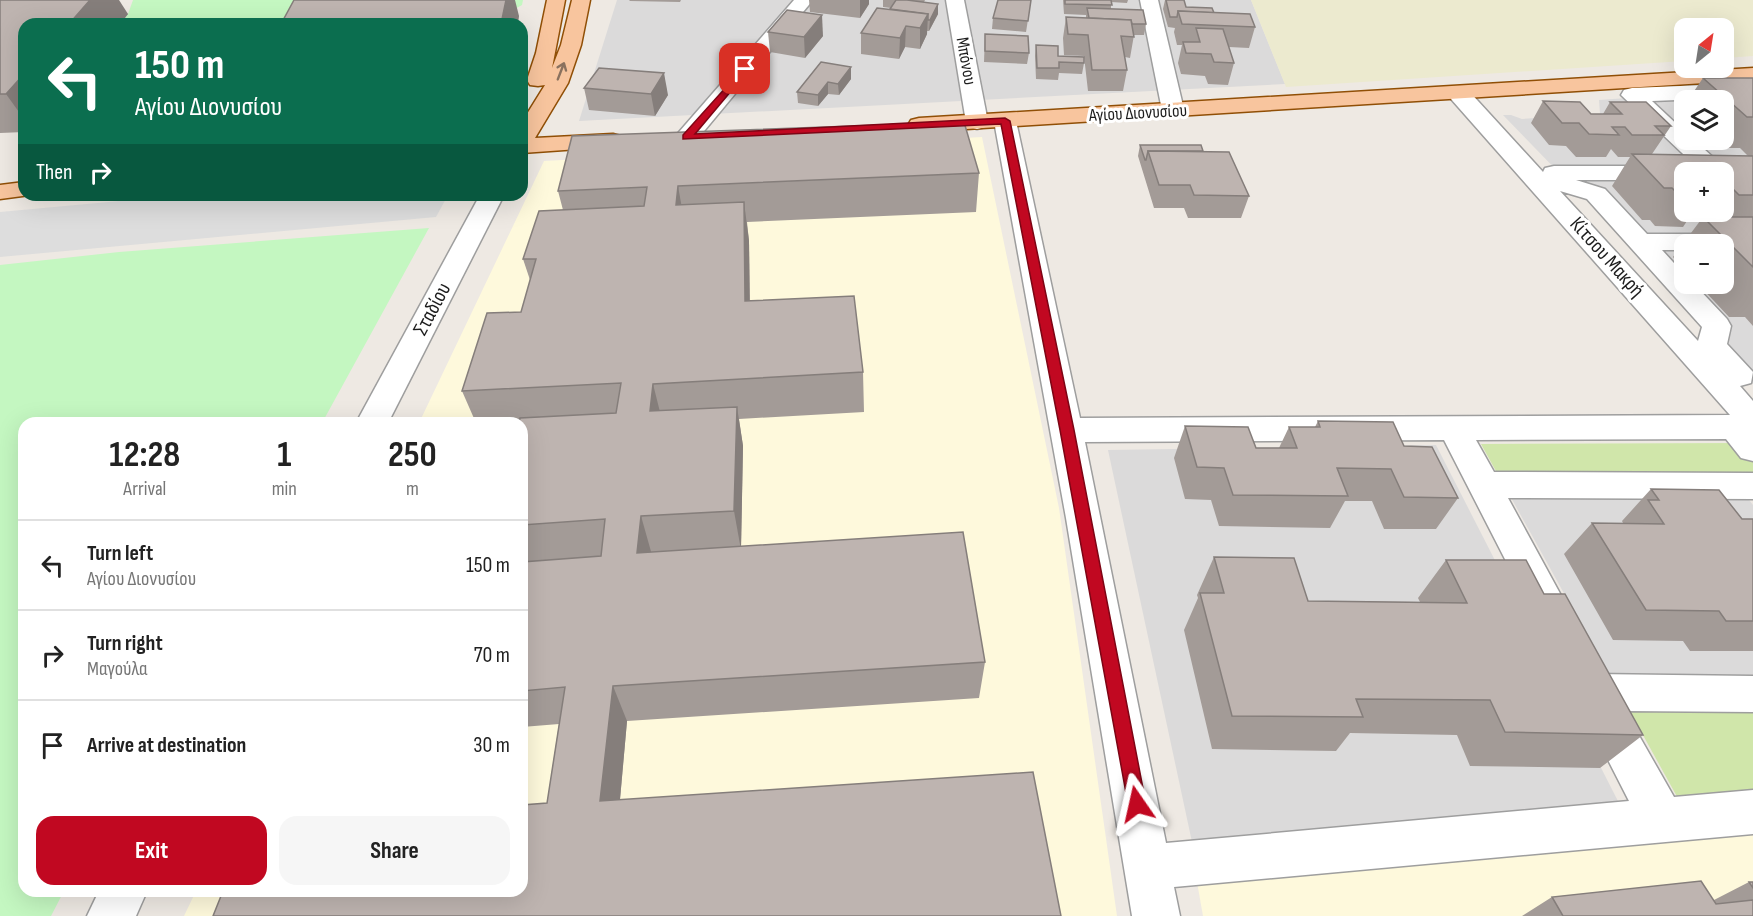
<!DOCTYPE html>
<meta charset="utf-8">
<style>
:root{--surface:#fff;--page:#f6f6f6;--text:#222;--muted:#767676;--line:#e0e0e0;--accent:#c10821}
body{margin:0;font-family:"Sofia Sans Condensed",sans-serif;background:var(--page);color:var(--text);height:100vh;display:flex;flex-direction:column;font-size:22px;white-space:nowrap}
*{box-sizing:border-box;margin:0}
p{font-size:20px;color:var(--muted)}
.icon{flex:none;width:33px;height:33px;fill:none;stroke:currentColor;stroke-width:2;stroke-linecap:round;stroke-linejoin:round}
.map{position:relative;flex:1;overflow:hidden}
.side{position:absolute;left:18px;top:417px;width:510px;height:480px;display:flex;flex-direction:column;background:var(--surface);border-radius:18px;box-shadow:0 6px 24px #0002}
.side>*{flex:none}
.guide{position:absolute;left:18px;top:18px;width:510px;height:183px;border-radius:18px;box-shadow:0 6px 24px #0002;background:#0b6e4f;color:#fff;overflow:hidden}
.needle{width:39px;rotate:30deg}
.buttons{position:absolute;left:1674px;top:18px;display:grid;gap:12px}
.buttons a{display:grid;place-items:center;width:60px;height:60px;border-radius:12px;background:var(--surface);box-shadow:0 6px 24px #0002;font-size:30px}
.pin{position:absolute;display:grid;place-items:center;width:51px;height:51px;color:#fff;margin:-26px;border-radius:12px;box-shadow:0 3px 9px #0006}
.me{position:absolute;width:66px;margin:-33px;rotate:349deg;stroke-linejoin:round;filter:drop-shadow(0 0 4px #0008)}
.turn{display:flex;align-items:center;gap:21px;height:126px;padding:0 18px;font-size:27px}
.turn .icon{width:78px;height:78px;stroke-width:2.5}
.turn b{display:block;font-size:42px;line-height:51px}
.then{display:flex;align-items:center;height:57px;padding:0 18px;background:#0003;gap:12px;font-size:22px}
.eta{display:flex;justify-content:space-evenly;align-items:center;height:102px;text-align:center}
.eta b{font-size:36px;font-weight:700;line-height:42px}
.primary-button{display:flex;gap:12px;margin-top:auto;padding:12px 18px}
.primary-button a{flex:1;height:69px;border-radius:18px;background:var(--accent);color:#fff;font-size:24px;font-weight:700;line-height:69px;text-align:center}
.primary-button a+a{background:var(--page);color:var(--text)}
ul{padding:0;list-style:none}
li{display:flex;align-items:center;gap:18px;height:90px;padding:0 18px;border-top:2px solid var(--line)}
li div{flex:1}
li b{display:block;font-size:22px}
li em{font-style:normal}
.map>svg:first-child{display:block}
.residential{fill:#dbdada;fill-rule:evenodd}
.education{fill:#fef9dc}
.farmland{fill:#eceacf}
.grass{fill:#d0e6aa}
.park{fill:#c4f7c1}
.parking{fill:#ddd}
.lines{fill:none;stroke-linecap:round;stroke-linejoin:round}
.minor-casing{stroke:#9e9e9e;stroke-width:3}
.major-casing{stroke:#904f06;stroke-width:3}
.minor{fill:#fff;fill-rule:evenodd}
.major{fill:#f8c59e;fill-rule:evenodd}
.wall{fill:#a39b97;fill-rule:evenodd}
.shaded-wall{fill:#857e7b}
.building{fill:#beb4b0;stroke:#857e7b;stroke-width:1.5}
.oneway{stroke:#8a715e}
.route{fill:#c10821;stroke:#7d0515;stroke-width:1.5}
.labels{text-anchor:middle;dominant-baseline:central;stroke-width:6;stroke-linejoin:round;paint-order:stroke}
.far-street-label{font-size:18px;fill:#1d1d1d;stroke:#fff}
.street-label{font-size:21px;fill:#1d1d1d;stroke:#fff}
</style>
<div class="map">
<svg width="1753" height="916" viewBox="0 0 1753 916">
<rect width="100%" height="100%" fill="#eee9e3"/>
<!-- residential -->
<g class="residential">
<polygon points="617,0 1251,0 1285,84 579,121"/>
<path d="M1627,98L1633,102L1684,101V140H1724L1753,101V384L1720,349L1599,193L1569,183L1503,115H1511L1522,119L1600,114L1599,100ZM1684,172H1724V212H1684ZM1684,244H1724V284H1684Z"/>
<polygon points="1436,445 1620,805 1192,842 1108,450"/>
<polygon points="1509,494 1746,496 1753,505 1753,675 1608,673"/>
</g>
<!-- education -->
<g class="education">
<polygon points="982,137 1059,508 1117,916 184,916 196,891 522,891 522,423 419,423 544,161"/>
<polygon points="1753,831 1753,916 1203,916 1197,882"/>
</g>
<!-- farmland -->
<polygon class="farmland" points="1251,0 1753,0 1753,56 1724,58 1724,28 1684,28 1684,61 1286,87"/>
<!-- grass -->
<g class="grass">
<polygon points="1741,443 1753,458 1753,472 1497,473 1481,444"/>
<polygon points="1628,708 1753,710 1753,796 1680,802"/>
</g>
<!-- park -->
<g class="park">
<polygon points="133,0 523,0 522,5 506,14 364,24 120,24 128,14"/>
<polygon points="429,228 322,423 24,423 24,891 64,891 51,916 0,916 0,265 119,252"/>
</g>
<!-- parking -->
<polygon class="parking" points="184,195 448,195 436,217 0,257 0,212"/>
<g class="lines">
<!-- minor casing -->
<g class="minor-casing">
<g id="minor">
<polygon points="794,0 813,0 695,142 687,144 679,142 675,137 679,132"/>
<polygon points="946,0 964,0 988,122 985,127 977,129 969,127 966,122"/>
<polygon points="1140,0 1158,0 1184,110 1181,115 1173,117 1165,115 1162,110"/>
<polygon points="1753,83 1753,97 1652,101 1684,131 1684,140 1694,140 1724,167 1727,172 1724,177 1724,172 1702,172 1621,95 1624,90 1632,88"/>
<path d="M1459,87L1467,89L1543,172L1545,168L1554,166H1684L1693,168L1696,172H1684V180H1576L1605,189L1647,234H1753V250H1724V244H1684V250H1662L1684,274V284H1694L1727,319L1731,326L1727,344L1753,372L1751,383L1740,386L1753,401V461L1741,458L1726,439L1476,440L1494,472L1753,473V499L1508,498L1563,599L1557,610L1544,615L1531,610L1444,440L1085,442L1166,843L1629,801L1583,711L1584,707L1579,705L1573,692L1579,679L1593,674L1753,676V712L1625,711L1674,797L1753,790V834L1174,887L1180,916H1132L1066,518L994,121L997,116L1005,114L1013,116L1016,121L1080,418L1730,415L1451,99L1448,94L1451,89ZM1560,191L1587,199L1702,327L1698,341Z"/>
<polygon points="480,195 504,195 388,423 356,423"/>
<polygon points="99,891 147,891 136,916 87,916"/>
</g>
</g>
<!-- major casing -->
<g class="major-casing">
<g id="major">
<polygon points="547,0 565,0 552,68 561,45 572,0 590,0 581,45 568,83 535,138 613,134 621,136 625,141 621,146 522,153 522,122 545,85 538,86 530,85 527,80 536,53"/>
<polygon points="1753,68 1753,80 919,132 911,130 908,125 911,120 919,118"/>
<polygon points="24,182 24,195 30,195 0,199 0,185"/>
</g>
</g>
<!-- minor -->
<use href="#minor" class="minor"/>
<!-- major -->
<use href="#major" class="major"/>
</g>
<!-- wall -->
<g class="wall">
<polygon points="0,0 128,14 120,24 24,24 24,132 0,133"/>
<polygon points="629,0 681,0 680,2 630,1"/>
<polygon points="809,0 869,0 869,4 860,18 810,12"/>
<polygon points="883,0 925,0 924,2 938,4 938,14 929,31 927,31 927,34 920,49 905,47 899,59 861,54 861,33 891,8 883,7"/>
<polygon points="1031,0 1026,32 992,29 993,18"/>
<polygon points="1063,0 1128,0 1127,3 1111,2 1111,9 1146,24 1144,35 1134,35 1130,58 1125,57 1127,70 1123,91 1088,91 1084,56 1064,55 1063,38 1066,17 1086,18 1086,15 1064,14"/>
<polygon points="1165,0 1184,0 1186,7 1214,13 1255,27 1249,48 1229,47 1234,63 1228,85 1208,84 1205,76 1181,74 1178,63 1182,45 1177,45 1174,32 1175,28 1168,27 1163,9"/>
<polygon points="768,32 823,36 805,58 770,52"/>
<polygon points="985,34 1029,53 1027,64 984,62"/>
<polygon points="1036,45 1058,56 1084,63 1082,74 1059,73 1058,80 1036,79 1035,56"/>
<polygon points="821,62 851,79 839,95 828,94 818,106 798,103 797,92"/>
<path d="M1703,78H1753V326L1745,317H1729L1698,284H1724V244H1684V269L1673,257L1700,221H1687L1683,227L1655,226L1650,220H1642L1612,186L1630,157H1618L1611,149L1606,157H1576L1566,146L1549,145L1531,123L1543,101L1591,114H1603L1610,102L1671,126L1652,154L1748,156L1740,148H1725L1716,140H1724V100H1688ZM1684,172H1724V212H1684Z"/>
<polygon points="584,88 668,95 655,116 589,110"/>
<polygon points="1140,145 1203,151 1249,196 1241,218 1188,218 1184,208 1154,208 1138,156"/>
<polygon points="979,173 976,212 747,222 749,241 750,301 863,372 864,412 739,419 743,446 741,546 985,662 979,698 627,721 620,800 1061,916 547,803 559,724 522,727 522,423 476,423 462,391 521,312 530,280 523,259 563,210 558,191"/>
<polygon points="1318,421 1404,446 1458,498 1436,529 1384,529 1372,501 1345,501 1330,528 1219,526 1211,500 1185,499 1174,458 1185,426 1256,448 1279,448 1289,427 1315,427"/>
<polygon points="1651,489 1742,519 1753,519 1753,651 1690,651 1683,641 1613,640 1564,554 1592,523 1623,523 1622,521"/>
<polygon points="1214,557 1308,601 1420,602 1418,598 1446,560 1544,594 1643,735 1600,768 1470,766 1457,735 1350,733 1336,751 1212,749 1184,630 1198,598 1197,595"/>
<polygon points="1749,882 1753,882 1753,916 1522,916 1552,897 1714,900"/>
</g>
<!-- shaded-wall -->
<g class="shaded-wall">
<polygon points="90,0 119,0 128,14 120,24 69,24"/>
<polygon points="506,0 515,0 519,16 518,24 501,24"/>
<polygon points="860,0 869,0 869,4 860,18"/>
<polygon points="938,4 938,14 929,31 930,20"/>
<polygon points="928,14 927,34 920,49 920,28"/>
<polygon points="822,15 823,36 805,58 804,37"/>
<polygon points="906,26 905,47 899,59 900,38"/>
<polygon points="851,67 851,79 839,95 838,84"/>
<polygon points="664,73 668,95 655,116 651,94"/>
<polygon points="24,74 24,119 6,94"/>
<polygon points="828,82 828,94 818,106 818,95"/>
<polygon points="678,186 685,225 676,205"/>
<polygon points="744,202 749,241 750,341 745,301"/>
<polygon points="653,384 663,424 650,411"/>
<polygon points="737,407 743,446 741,550 734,511"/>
<polygon points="641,516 652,555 637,553"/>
<polygon points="613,686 627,721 617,832 600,801"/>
</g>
<!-- building -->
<g class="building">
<polygon points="0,0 90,0 69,24 24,24 24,74 6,94 0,94"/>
<polygon points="294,0 506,0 501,24 281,24"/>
<polygon points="896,0 907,0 938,4 930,20 928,20 928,14 890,9"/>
<polygon points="998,0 1031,0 1028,21 993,18"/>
<polygon points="1065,0 1111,0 1112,5 1065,4"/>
<polygon points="1166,0 1184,0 1186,7 1212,8 1214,13 1178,11 1177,17 1170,17"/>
<polygon points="877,8 928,14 920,28 906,26 900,38 861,33"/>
<polygon points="1087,8 1143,10 1146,24 1132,24 1131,20 1089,18"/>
<polygon points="787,10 822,15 804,37 768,32"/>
<polygon points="1178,11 1250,14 1255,27 1182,24"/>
<polygon points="1066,17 1131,20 1134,37 1121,36 1127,70 1092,70 1088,35 1068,34"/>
<polygon points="1196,28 1223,29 1234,63 1214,62 1211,54 1186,53 1183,42 1200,42"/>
<polygon points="985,34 1028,36 1029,53 985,51"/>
<polygon points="1036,45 1058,46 1058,56 1084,57 1084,63 1059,62 1059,68 1037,68"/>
<polygon points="821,62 851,67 838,84 828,82 818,95 797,92"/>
<polygon points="599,68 664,73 651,94 584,88"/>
<polygon points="1703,78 1753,78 1753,117 1747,117"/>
<polygon points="1543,101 1580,102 1591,114 1622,114 1610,102 1646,102 1671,126 1655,126 1664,135 1632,135 1625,127 1612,127 1619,135 1589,134 1579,123 1562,123"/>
<polygon points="964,122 979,173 678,186 676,205 744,202 745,301 854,296 863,372 653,384 650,411 737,407 734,511 641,516 637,553 963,532 985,662 613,686 600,801 1033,772 1061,916 213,916 223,891 522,891 522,805 547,803 565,687 522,691 522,562 601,556 605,519 522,525 522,423 519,423 520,418 616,413 621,383 462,391 487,313 521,312 536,259 523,259 539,211 644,206 647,187 558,191 572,136"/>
<polygon points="1140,145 1201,145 1203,151 1148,151 1146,160 1145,160"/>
<polygon points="1148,151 1229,152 1249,196 1194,195 1190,185 1159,185"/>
<polygon points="1632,154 1753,156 1753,195 1739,195 1733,189 1724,189 1724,172 1684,172 1684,195 1678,194 1672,188 1664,188"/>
<polygon points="1703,217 1753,217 1753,267"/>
<polygon points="1318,421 1393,422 1404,446 1432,447 1458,498 1404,497 1391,469 1337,468 1348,496 1233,495 1224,468 1197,467 1185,426 1248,427 1256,448 1297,448 1289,427 1320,427"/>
<polygon points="1651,489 1719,490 1742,519 1753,519 1753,621 1726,621 1719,611 1646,610 1592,523 1664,524 1648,500 1659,500"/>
<polygon points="1214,557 1294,558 1308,601 1467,603 1446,560 1526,560 1544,594 1565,594 1643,735 1505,732 1490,700 1356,699 1363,717 1232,716 1200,593 1224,593"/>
<polygon points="1701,881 1716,904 1753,900 1753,916 1563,916 1552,897"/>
<polygon points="1749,882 1753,882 1753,888"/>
</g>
<!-- one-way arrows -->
<defs><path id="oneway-shaft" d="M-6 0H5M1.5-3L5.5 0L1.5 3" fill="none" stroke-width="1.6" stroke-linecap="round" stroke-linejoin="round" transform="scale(1.5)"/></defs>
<use class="oneway" href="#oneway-shaft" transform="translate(561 71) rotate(-69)"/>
<!-- route -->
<polygon class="route" points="745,66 748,67 748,71 695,134 1005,118 1010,121 1074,430 1146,804 1144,811 1137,813 1131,811 1128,804 1060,430 1001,124 683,139 683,135"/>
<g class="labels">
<!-- far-street labels -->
<g class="far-street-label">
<text transform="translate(966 61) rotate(80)">Μπόνου</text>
<text transform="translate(1138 113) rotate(-3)">Αγίου Διονυσίου</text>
</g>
<!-- street labels -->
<g class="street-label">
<text transform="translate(1607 257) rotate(48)">Κίτσου Μακρή</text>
<text transform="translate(432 309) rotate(-62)">Σταδίου</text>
</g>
</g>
</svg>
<div class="buttons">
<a><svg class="needle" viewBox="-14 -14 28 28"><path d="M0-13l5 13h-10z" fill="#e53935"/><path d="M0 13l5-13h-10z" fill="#767676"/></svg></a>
<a><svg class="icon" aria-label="layers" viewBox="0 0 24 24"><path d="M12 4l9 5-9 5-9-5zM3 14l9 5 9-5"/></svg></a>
<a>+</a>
<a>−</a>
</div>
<div class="pin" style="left:745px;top:69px;background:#d93025"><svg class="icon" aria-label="arrive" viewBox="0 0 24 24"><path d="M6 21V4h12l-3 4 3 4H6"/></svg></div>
<svg class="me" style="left:1137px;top:804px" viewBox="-20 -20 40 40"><path d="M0-17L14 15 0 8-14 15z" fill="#c10821" stroke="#fff" stroke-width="4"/></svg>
<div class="guide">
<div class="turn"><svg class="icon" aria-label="left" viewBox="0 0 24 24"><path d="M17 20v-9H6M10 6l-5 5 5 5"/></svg><div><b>150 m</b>Αγίου Διονυσίου</div></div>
<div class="then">Then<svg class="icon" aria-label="right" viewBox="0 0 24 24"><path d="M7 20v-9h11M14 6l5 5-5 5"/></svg></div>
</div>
<section class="side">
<div class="eta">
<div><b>12:28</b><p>Arrival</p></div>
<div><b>1</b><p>min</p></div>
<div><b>250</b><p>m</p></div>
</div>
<ul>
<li><svg class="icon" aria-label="left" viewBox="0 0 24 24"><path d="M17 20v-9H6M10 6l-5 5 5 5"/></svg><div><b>Turn left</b><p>Αγίου Διονυσίου</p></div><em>150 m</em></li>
<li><svg class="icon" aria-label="right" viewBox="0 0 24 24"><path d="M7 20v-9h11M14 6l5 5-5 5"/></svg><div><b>Turn right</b><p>Μαγούλα</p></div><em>70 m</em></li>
<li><svg class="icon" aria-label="arrive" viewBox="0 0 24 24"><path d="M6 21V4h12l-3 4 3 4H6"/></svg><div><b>Arrive at destination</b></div><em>30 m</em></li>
</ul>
<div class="primary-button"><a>Exit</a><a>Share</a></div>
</section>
</div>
